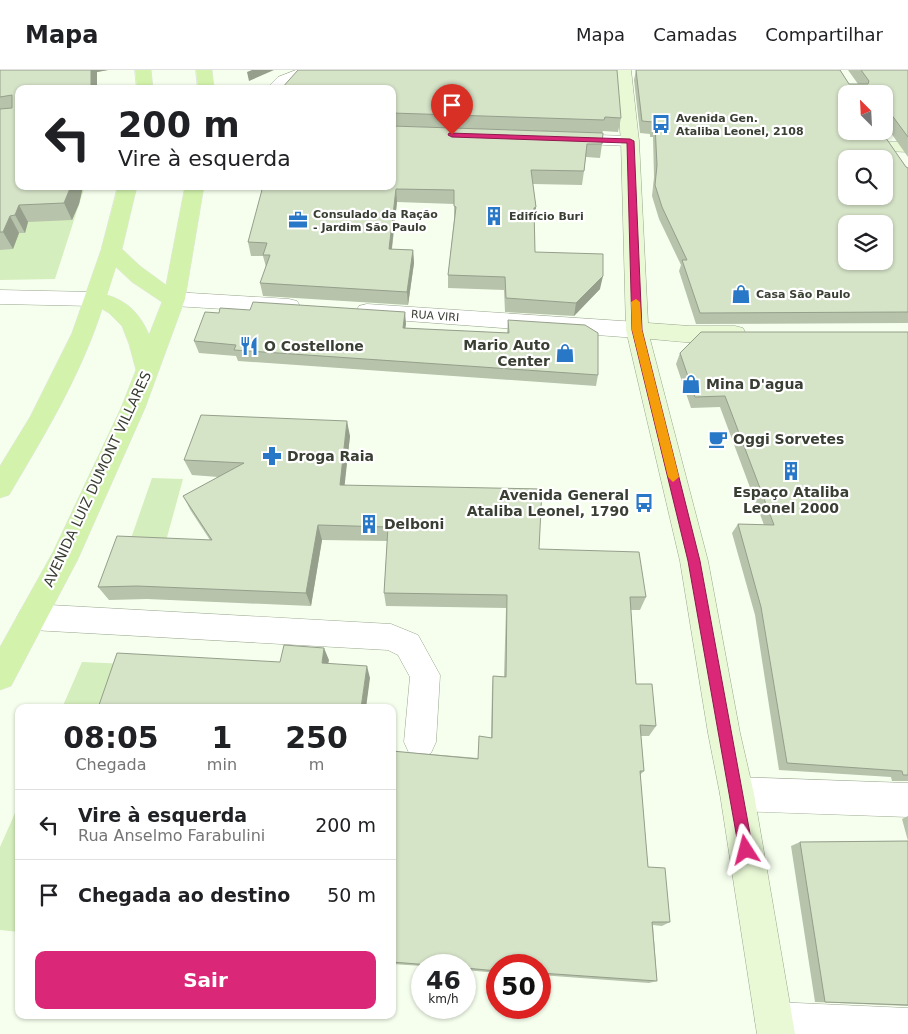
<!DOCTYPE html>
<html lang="pt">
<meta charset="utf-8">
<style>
:root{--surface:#fff;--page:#f2f2f2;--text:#202124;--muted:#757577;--line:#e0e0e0;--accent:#db2777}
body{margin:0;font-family:"DejaVu Sans",sans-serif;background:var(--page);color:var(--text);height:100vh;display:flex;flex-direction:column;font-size:19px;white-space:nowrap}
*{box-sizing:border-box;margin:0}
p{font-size:16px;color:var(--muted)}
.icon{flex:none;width:28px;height:28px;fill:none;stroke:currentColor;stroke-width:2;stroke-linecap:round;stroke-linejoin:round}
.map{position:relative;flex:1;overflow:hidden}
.drawer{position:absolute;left:15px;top:634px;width:381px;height:315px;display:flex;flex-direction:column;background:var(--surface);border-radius:10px;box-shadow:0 1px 4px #0004}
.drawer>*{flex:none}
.top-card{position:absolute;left:15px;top:15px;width:381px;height:105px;border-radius:10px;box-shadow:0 1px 4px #0004;background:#fff;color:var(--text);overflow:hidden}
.needle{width:32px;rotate:336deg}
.tools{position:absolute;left:838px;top:15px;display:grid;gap:10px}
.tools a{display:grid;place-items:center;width:55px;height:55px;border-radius:10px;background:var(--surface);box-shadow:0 1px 4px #0004;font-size:25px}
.speed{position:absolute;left:411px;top:884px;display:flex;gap:10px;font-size:25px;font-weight:700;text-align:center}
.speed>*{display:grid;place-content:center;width:65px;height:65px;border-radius:50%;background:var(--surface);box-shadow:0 1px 4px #0004;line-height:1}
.speed small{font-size:12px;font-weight:400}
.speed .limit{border:8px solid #d22;background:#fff;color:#111}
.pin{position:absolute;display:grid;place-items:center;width:42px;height:42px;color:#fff;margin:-51px -21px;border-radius:50% 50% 50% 0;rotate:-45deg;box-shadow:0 0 5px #0007}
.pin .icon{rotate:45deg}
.me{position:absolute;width:55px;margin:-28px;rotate:351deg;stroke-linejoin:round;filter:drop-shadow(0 0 4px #0008)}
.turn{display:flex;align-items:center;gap:18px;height:105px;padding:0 20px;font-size:22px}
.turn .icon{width:65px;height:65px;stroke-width:2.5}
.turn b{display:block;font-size:35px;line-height:42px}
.eta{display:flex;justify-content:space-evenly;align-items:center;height:85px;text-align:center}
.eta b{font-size:30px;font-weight:700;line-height:35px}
.button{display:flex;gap:10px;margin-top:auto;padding:10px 20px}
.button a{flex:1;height:58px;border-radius:10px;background:var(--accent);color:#fff;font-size:20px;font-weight:700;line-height:58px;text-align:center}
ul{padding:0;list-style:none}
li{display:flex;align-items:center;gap:15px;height:70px;padding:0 20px;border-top:1px solid var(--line)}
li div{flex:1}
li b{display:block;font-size:19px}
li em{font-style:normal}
header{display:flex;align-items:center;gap:30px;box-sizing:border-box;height:70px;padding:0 25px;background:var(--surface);border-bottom:1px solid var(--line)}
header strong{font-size:24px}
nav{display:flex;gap:28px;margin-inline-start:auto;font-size:18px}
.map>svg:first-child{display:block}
.green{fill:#d5eebd}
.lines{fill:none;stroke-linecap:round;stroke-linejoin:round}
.minor-casing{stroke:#99a68d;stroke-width:1}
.tertiary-casing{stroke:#99a68d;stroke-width:1}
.secondary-casing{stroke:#99a68d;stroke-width:1}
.primary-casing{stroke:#e3e4e3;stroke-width:1}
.minor{fill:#fff;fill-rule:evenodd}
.tertiary{fill:#fff;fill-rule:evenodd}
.secondary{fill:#e9f9d6;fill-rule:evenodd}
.primary{fill:#d3f3ad;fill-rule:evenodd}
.wall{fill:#b7c3ab}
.shaded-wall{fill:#959f8b}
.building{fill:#d5e3c7;stroke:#959f8b;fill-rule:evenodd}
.route{fill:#db2777;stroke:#8e194d}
.slow{fill:#f59e0b}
.labels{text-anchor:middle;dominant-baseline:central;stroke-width:4.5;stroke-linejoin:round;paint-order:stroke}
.far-poi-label{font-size:11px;font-weight:bold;fill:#3a3f34;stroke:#fff;text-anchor:start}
.far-street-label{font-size:11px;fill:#3a3f34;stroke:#fff}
.poi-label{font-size:14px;font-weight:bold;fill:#3a3f34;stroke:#fff;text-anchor:start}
.street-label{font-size:14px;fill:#3a3f34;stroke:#fff}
</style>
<header>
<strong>Mapa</strong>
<nav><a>Mapa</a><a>Camadas</a><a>Compartilhar</a></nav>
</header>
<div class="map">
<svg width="908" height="964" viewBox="0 0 908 964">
<rect width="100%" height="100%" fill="#f6ffee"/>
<!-- green -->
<g class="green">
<polygon points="0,61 19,116 85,116 55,209 0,210"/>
<polygon points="152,408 183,409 163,482 127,480"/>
<polygon points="82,592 127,594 114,637 62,638"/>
<polygon points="19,734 19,862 0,860 0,777"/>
</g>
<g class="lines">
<!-- minor casing -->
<g class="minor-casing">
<g id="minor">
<polygon points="296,0 318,0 316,3 285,19 266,19 278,7"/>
<polygon points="564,64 630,66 636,67 639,71 636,75 630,76 558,73 555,69 558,65"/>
<polygon points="0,220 93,222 101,224 104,229 101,234 93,236 0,234"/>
<polygon points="32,534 391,554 418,565 440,605 436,672 431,683 420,688 409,683 404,672 410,607 398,585 388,580 32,560 22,556 17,547 22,538"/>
<polygon points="737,707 908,713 908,747 737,741 725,736 720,724 725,712"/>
<polygon points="774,932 908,938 908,964 760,964 755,951 760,937"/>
</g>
</g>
<!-- tertiary casing -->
<g class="tertiary-casing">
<g id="tertiary">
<polygon points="174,222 289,229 297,231 300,236 297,241 289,243 174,236 166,234 163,229 166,224"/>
<polygon points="367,234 637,252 645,255 648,260 645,265 637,268 367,248 359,246 356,241 359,236"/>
</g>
</g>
<!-- secondary casing -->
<g class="secondary-casing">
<g id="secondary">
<path d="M615,0H631L639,71L648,253L690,256H735L743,258L746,264L743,270C717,277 678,271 650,269L708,491L740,663L754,724L795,964H757L720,724L708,663L680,491L626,260L621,71Z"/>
<polygon points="890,72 908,72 908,82 884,81 881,77 884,73"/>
</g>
</g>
<!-- primary casing -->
<g class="primary-casing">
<g id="primary">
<polygon points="135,0 151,0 153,19 137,19"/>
<polygon points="196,0 212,0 214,19 198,19"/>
<path d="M118,116H137L122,179L140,196L166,215L185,116H204L185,229L145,338L78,489L11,616L0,620V577L53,482L121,338L136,300L129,274L122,256L109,243L102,239C81,305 44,366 9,425L0,428V396L30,347L72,263L101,180ZM116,197L132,212L162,232L149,265C141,245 128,231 107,225Z"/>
</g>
</g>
<!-- minor -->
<use href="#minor" class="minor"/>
<!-- tertiary -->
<use href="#tertiary" class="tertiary"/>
<!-- secondary -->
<use href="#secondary" class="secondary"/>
<!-- primary -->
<use href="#primary" class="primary"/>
</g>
<!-- wall -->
<g class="wall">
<polygon points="0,0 108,0 97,2 19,116 83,116 79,134 72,150 28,152 25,163 19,163 13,179 0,180"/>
<polygon points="636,0 840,0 849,14 858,14 848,0 908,0 908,87 886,56 884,56 884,24 846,24 906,97 908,98 908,253 696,254 679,201 681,195 659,149 652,126 654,107 653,67 650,67 650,64 640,63 634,10"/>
<polygon points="392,19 621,48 618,62 603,61 602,63 392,56"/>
<polygon points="392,56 602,74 600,88 586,87 582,115 533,114 536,137 534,151 535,182 600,219 574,246 505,242 504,220 448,218 448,205 454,150 454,134 397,132 392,179 413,180 414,193 408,235 263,226 260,213 266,197 263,186 251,186 248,172"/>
<polygon points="250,240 405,242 405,258 507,263 508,250 598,305 596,316 238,291 236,286 199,283 194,271 219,243"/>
<polygon points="908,262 908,711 892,711 891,707 779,700 755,545 732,463 738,454 764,455 720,337 691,338 676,294 680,283"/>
<polygon points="350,366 344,415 539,479 646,527 640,540 631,540 636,614 656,656 649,666 641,666 644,701 640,705 648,797 670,852 662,856 653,855 657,911 649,913 540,905 540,895 498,895 498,903 465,900 465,895 422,895 422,896 392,894 392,681 478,688 491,668 492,617 493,606 504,607 506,538 386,536 384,523 387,471 322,470 311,536 147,529 109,530 98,517 210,470 191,441 183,426 218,407 192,405 184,390"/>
<polygon points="908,746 908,936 815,932 791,776 800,772 908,771 902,749"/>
</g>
<!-- shaded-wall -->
<g class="shaded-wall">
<polygon points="91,0 108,0 97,2 97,19 91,19"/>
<polygon points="252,0 274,0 249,11 247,2"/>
<polygon points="71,116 83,116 79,134 72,150 64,133"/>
<polygon points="396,119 397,132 390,193 389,179"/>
<polygon points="19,135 28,152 25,163 15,145"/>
<polygon points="536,137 535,151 532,152 534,138"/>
<polygon points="10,146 19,163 13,179 3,162"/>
<polygon points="413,180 414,193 408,235 407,222"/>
<polygon points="603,206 600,219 574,246 576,233"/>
<polygon points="405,242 406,254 404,269 403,258"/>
<polygon points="347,351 350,366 343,430 340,415"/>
<polygon points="318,455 322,470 311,536 306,523"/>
<polygon points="324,578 329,590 326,605 322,593"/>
<polygon points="367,596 370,608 366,638 361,638"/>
</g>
<!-- building -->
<g class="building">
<polygon points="0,0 91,0 91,19 19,19 19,116 71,116 64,133 19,135 15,145 10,146 3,162 0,162 0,39 12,38 12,25 0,27"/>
<polygon points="298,0 617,0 621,48 605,47 604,50 392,43 392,19 281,19"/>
<path d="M636,0H840L849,14H868L869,11L861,0H908V67L891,44H888V47L884,48V24H846V61H881L906,97L908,98V242L700,243L682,190H687L662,137L655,115L657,95L655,55H653V52L642,51ZM846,89H884V126H846ZM846,154H884V191H846Z"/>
<polygon points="392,56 603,63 602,74 587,74 584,101 531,100 536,137 534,138 535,182 603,184 603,206 576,233 506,228 505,207 448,205 456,137 454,136 454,120 396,119 389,179 413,180 407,222 260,213 270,185 263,185 267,173 248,172 263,116 392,116"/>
<polygon points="253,232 405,242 403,258 509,263 508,250 585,255 598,263 598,305 234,280 236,275 194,271 205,242 219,243 220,238 250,240"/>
<polygon points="701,262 908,262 908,705 903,705 902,701 787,693 761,537 738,454 774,455 725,326 695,327 680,283"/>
<polygon points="201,345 347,351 340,415 542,419 539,479 639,482 646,527 630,527 636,614 652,614 656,656 640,655 644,701 640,701 648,797 665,798 670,852 652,852 657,911 540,903 540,895 498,895 498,901 465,898 465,895 430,895 392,892 392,681 478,689 479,666 492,668 493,606 506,607 507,525 384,523 388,457 318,455 306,523 137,516 98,517 117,466 212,470 183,426 244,393 184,390"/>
<polygon points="284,575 324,578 322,593 367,596 361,638 98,638 117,583 280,592"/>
<polygon points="908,771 908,935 825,932 800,772"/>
</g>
<!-- route -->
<polygon class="route" points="449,63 630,69 634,71 642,260 700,491 753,780 751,786 746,788 741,786 739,780 688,491 632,260 627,73 452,67 448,65"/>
<!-- slow -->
<polygon class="slow" points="636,229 640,232 642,260 679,407 673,412 668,407 632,260 631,232"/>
<!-- icons -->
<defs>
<g id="bus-bare" transform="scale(1.5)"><path d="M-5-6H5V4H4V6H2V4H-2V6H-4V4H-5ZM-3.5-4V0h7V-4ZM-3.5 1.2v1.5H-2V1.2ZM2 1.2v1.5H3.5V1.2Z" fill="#2978c7" stroke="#fff" stroke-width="2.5" paint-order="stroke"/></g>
<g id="building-bare" transform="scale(1.5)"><path d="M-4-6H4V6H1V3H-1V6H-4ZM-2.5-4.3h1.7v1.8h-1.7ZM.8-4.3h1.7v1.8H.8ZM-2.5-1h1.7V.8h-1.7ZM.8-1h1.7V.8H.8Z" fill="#2978c7" stroke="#fff" stroke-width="2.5" paint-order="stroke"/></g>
<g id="office-bare" transform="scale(1.5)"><path d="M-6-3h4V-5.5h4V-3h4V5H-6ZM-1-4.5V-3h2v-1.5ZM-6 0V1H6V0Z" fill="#2978c7" stroke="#fff" stroke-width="2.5" paint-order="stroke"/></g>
<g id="shop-bare" transform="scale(1.5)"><path d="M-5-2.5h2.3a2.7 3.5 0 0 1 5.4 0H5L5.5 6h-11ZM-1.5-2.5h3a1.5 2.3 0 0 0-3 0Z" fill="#2978c7" stroke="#fff" stroke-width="2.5" paint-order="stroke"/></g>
<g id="restaurant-bare" transform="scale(1.5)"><path d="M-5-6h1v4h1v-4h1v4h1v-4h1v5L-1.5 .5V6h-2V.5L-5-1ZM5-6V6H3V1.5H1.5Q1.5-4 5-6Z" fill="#2978c7" stroke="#fff" stroke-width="2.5" paint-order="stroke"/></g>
<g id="cafe-bare" transform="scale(1.5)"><path d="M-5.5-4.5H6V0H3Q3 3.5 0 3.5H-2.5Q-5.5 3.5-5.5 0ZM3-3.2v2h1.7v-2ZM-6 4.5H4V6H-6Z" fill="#2978c7" stroke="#fff" stroke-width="2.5" paint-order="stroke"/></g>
<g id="pharmacy-bare" transform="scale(1.5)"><path d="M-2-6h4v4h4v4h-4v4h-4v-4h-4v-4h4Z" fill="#2978c7" stroke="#fff" stroke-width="2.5" paint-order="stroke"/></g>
</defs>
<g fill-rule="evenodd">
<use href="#bus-bare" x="661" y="54"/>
<use href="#building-bare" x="494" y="146"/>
<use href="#office-bare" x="298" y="150"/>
<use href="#shop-bare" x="741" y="224"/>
<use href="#restaurant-bare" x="249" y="276"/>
<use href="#shop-bare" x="565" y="283"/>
<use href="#shop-bare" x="691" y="314"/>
<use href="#cafe-bare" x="718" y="369"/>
<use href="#pharmacy-bare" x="272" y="386"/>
<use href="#building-bare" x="791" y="401"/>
<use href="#bus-bare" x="644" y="433"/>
<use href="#building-bare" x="369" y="454"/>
</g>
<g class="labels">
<!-- far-poi labels -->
<g class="far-poi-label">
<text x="676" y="48">Avenida Gen.<tspan x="676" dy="13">Ataliba Leonel, 2108</tspan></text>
<text x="313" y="144">Consulado da Ração<tspan x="313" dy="13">- Jardim São Paulo</tspan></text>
<text x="509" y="146">Edifício Buri</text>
<text x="756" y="224">Casa São Paulo</text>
</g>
<!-- far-street labels -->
<g class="far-street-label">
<text transform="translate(435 246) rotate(4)">RUA VIRI</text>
</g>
<!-- poi labels -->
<g class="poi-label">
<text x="550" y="275" text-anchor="end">Mario Auto<tspan x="550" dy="16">Center</tspan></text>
<text x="264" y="276">O Costellone</text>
<text x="706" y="314">Mina D'agua</text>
<text x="733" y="369">Oggi Sorvetes</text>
<text x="287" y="386">Droga Raia</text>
<text x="791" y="422" text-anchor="middle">Espaço Ataliba<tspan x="791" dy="16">Leonel 2000</tspan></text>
<text x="629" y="425" text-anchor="end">Avenida General<tspan x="629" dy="16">Ataliba Leonel, 1790</tspan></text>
<text x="384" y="454">Delboni</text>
</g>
<!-- street labels -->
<g class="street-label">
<text transform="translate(97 409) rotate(-65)">AVENIDA LUIZ DUMONT VILLARES</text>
</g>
</g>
</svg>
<div class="tools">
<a><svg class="needle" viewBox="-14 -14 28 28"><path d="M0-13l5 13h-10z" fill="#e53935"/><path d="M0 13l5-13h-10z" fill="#757577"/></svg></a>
<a><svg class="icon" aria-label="search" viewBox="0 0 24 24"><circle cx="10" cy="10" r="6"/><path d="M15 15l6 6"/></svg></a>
<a><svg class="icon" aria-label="layers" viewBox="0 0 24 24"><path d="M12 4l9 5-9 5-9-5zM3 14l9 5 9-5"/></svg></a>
</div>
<div class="speed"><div>46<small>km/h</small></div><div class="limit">50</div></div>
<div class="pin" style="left:452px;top:65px;background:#d93025"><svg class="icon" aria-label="arrive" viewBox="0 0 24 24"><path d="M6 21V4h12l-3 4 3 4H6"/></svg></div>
<svg class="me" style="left:746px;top:780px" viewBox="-20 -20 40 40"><path d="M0-17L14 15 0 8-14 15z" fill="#db2777" stroke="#fff" stroke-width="4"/></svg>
<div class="top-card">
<div class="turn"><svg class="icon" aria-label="left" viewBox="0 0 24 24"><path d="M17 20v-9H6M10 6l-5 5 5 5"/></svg><div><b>200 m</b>Vire à esquerda</div></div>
</div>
<section class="drawer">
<div class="eta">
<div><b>08:05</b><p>Chegada</p></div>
<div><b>1</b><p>min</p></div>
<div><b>250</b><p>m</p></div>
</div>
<ul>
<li><svg class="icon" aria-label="left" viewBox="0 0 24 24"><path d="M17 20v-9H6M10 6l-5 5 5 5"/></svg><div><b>Vire à esquerda</b><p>Rua Anselmo Farabulini</p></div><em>200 m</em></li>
<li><svg class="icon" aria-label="arrive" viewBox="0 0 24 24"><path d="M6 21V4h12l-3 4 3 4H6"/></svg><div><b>Chegada ao destino</b></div><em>50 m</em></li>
</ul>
<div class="button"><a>Sair</a></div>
</section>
</div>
